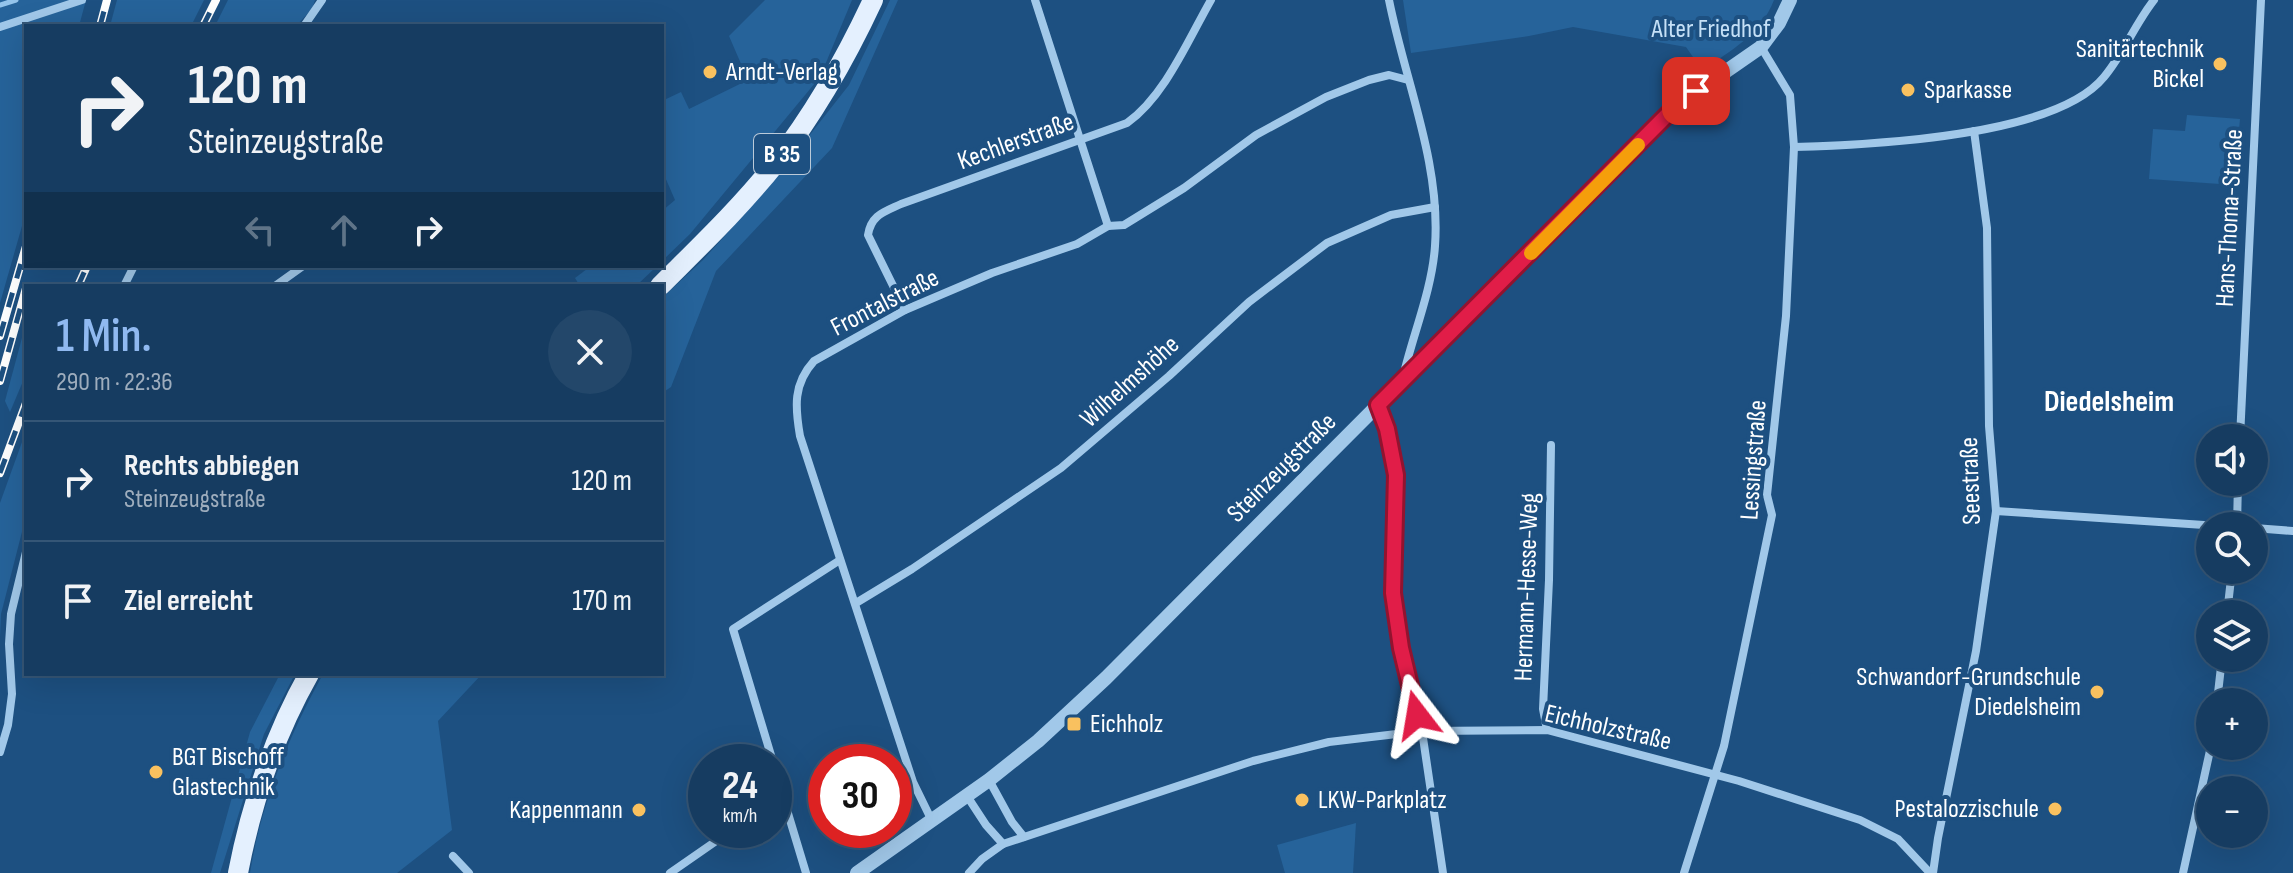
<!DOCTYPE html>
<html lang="de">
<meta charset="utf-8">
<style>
:root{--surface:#163c61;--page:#23476a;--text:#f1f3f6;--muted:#9eadbd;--line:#355676;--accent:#90b9f0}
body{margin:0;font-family:"Sofia Sans Condensed",sans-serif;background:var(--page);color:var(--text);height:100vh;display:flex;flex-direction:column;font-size:30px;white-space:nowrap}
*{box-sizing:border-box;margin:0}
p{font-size:26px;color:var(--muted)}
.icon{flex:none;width:44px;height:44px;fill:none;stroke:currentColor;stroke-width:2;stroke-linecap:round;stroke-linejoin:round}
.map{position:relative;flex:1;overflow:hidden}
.sheet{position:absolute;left:24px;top:284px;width:640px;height:392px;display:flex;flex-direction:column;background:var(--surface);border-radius:0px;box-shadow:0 8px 32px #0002,0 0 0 2px var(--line)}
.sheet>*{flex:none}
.banner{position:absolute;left:24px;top:24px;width:640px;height:244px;border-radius:0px;box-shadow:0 8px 32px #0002,0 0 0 2px var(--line);background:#163c61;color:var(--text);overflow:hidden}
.fabs{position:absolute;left:2196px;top:424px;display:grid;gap:16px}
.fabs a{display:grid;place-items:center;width:72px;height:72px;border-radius:50%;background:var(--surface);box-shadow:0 8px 32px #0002,0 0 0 2px var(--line);font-size:40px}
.speed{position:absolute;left:688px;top:744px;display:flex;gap:16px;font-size:40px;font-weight:700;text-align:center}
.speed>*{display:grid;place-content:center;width:104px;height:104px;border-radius:50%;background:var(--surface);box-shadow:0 8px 32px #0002,0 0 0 2px var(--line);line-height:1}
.speed small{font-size:20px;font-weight:400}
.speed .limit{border:12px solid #d22;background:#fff;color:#111}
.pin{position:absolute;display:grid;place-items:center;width:68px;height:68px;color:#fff;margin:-34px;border-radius:16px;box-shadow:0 4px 12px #0006}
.me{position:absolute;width:88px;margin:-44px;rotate:346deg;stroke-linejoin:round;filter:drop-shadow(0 0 6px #0008)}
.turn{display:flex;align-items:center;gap:28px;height:168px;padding:0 32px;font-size:36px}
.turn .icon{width:104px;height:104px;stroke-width:2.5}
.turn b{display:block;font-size:56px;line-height:68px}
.lanes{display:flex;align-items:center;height:76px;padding:0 32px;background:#0003;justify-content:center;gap:40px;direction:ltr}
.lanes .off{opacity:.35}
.round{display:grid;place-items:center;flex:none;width:84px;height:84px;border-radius:42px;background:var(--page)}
.headline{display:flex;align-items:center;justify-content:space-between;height:136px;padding:0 32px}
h1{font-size:48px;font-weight:600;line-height:60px;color:var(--accent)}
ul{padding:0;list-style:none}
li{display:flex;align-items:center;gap:24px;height:120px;padding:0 32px;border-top:2px solid var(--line)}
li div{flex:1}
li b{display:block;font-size:30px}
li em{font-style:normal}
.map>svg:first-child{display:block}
.green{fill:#26639a}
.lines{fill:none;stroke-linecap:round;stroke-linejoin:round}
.stream{stroke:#94c4eb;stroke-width:5}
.minor{stroke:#a1c8e9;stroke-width:8}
.tertiary{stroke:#a1c8e9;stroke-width:14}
.primary{stroke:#e4f0fe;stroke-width:20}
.rail-casing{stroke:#fff;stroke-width:8}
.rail{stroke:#1d5081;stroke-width:5;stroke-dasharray:15;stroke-linecap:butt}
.route-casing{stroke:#92132f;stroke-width:20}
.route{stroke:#e11d48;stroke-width:14}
.slow{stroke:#f59e0b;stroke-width:14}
.poi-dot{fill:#f9c15f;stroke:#1d5081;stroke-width:3}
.labels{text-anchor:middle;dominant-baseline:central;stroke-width:8;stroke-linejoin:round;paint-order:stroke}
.shield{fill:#1d5081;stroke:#bbcad9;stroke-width:2}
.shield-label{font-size:24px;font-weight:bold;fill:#fff}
.park-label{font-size:26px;fill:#c5e0f7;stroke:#1d5081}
.poi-label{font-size:26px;fill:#fff;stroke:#1d5081;text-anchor:start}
.street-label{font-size:26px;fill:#fff;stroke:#1d5081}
.quarter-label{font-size:30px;font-weight:bold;fill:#fff;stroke:#1d5081}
</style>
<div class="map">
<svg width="2293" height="873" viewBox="0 0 2293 873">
<rect width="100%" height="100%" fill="#1d5081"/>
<!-- green -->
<g class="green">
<polygon points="0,0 86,0 79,26 26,26 26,212 0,303"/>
<polygon points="117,0 204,0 191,26 110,26"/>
<polygon points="228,0 315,0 312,9 296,26 215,26"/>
<polygon points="765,0 852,0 820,77 690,234 662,261 662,211 675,200 662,170 662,101 681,92 689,109 748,80 729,36"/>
<polygon points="890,0 898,0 832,148 716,271 671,387 662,393 662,298 703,260 768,188 849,85"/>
<path d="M1403,0H1774C1761,34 1731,51 1702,70L1686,47L1573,27L1529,36L1411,53Z"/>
<polygon points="2187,115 2240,119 2234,185 2149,179 2153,129 2185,131"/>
<polygon points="591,266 657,266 636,286 580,286 575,278"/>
<polygon points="26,323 26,374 10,412 5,401"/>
<polygon points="26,431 26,516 1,614 0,637 0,503"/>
<polygon points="280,674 295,674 264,734 220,873 211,873 250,732"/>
<path d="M323,674H482L438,721L452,830L397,873H250C261,803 289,736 323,674Z"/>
<polygon points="1356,823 1353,873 1285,873 1277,845"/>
</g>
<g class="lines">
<!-- stream -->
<polyline class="stream" points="0,5 16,0"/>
<!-- minor -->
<g class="minor">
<polyline points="1035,0 1108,226"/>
<path d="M1389,0C1405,81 1441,163 1435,246C1432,290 1413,334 1403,377"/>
<polyline points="304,26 322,0"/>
<polyline points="0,27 82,0"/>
<path d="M1794,147C1869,145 2055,137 2104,77C2124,53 2135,24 2154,0"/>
<polyline points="124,286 134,266"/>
<polyline points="275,286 303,266"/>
<path d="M905,310L868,235C871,215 884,212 901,204L1127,123C1165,96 1188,40 1211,0"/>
<polyline points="1378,405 1387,429 1396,475 1393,593 1401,648 1422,731 1443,873"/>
<polyline points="2240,438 2261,0"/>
<polyline points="1996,511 2219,526"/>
<polyline points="2237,526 2238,482"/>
<polyline points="2254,528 2293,531"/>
<polyline points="856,603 912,569 1061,468 1169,376 1249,302 1327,243 1391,215 1435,207"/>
<polyline points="2227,614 2232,570"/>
<polyline points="2217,702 2222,658"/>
<polyline points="1547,730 1543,709 1549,580 1551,445"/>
<polyline points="0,752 8,725 12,694 9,644 11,614 26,552"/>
<polyline points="773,762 733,629 840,560"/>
<polyline points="774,767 806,873"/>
<polyline points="989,780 1012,822 1024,837"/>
<polyline points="967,796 986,825 1003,844"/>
<path d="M932,821L913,782L800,436C795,407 793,384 814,361L905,310L992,273L1077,244L1108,226L1124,225L1184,188L1256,135L1326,97L1369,80L1389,75L1408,80"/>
<polyline points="453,856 469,873"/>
<polyline points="670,873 732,830"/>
<polyline points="969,873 982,859 1003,844 1253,761 1329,742 1422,731 1547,730 1739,781 1860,820 1898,839 1930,873"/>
<polyline points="1684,873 1724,746 1772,515 1767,495 1786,316 1794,147 1790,95 1761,47"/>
<polyline points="1933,873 1938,838 1976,651 1996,511 1989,426 1987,228 1974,131"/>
<polyline points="2183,873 2211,746"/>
</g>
<!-- tertiary -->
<polyline class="tertiary" points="857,873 989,780 1038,741 1106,678 1676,106 1761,47 1779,23 1790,0"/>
<!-- primary -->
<g class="primary">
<path d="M660,286C699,247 740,208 775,164C814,114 846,58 873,0"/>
<path d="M238,873C251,805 275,734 309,674"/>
</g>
<!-- rail casing -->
<g class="rail-casing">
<g id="rail">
<polyline points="100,26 107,0"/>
<polyline points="203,26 216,0"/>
<polyline points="78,286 87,266"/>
<polyline points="0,336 26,246"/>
<polyline points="0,381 26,288"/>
<polyline points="0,473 26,403"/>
</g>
</g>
<!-- rail -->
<use href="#rail" class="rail"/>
</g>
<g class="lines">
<!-- route casing -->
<g class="route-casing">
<polyline id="route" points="1417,715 1401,648 1393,593 1396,475 1387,429 1378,405 1676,106 1696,91"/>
</g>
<!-- route -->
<use href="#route" class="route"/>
<!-- slow -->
<polyline class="slow" points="1531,253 1638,145"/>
</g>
<!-- markers -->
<g class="poi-dot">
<circle cx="2220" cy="64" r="8"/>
<circle cx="710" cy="72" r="8"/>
<circle cx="1908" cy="90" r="8"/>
<circle cx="2097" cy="692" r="8"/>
<rect x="1066" y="716" width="16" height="16" rx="4"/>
<circle cx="156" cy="772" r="8"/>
<circle cx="1302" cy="800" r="8"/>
<circle cx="2055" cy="809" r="8"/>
<circle cx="639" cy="810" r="8"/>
</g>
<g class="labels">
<!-- shield labels -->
<rect class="shield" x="754" y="134" width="56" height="40" rx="6"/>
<g class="shield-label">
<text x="782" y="154">B 35</text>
</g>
<!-- park labels -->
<g class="park-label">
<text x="1711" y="29">Alter Friedhof</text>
</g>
<!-- poi labels -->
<g class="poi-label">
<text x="2204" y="49" text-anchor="end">Sanitärtechnik<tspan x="2204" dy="30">Bickel</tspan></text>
<text x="726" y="72">Arndt-Verlag</text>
<text x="1924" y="90">Sparkasse</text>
<text x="2081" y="677" text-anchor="end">Schwandorf-Grundschule<tspan x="2081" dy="30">Diedelsheim</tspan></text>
<text x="1090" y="724">Eichholz</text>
<text x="172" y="757">BGT Bischoff<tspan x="172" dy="30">Glastechnik</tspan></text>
<text x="1318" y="800">LKW-Parkplatz</text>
<text x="2039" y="809" text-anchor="end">Pestalozzischule</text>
<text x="623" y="810" text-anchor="end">Kappenmann</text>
</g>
<!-- street labels -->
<g class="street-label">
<text transform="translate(1016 142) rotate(-20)">Kechlerstraße</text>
<text transform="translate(2230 218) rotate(-87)">Hans-Thoma-Straße</text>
<text transform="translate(885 303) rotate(-27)">Frontalstraße</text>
<text transform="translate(1130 382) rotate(-42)">Wilhelmshöhe</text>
<text transform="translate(1754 460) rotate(-86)">Lessingstraße</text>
<text transform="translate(1282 468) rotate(-45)">Steinzeugstraße</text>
<text transform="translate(1971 481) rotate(-92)">Seestraße</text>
<text transform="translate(1527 587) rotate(-88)">Hermann-Hesse-Weg</text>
<text transform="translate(1608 728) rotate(13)">Eichholzstraße</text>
</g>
<!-- quarter labels -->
<g class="quarter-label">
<text x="2109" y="402">Diedelsheim</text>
</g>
</g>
</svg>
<div class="fabs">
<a><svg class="icon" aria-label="sound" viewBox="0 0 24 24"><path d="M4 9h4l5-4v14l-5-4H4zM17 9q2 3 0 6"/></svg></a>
<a><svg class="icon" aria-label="search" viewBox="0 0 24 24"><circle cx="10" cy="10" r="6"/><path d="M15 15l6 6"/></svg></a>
<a><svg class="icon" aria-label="layers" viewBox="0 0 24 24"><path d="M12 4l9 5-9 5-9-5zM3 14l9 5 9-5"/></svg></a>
<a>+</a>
<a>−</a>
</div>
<div class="speed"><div>24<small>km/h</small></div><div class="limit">30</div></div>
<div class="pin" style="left:1696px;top:91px;background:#d93025"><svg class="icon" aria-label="arrive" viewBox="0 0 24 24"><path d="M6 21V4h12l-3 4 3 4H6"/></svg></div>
<svg class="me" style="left:1417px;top:715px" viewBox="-20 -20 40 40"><path d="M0-17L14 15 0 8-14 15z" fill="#e11d48" stroke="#fff" stroke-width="4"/></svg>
<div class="banner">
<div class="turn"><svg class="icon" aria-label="right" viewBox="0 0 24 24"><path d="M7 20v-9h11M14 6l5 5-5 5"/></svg><div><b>120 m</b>Steinzeugstraße</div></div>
<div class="lanes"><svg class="icon off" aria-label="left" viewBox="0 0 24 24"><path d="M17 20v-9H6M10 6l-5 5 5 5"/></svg><svg class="icon off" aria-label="ahead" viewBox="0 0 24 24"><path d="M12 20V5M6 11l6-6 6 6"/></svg><svg class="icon" aria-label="right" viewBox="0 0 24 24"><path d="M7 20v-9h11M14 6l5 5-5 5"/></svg></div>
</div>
<section class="sheet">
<div class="headline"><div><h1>1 Min.</h1><p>290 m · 22:36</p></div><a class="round"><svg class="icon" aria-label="close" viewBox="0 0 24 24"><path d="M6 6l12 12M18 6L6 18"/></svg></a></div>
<ul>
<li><svg class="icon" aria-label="right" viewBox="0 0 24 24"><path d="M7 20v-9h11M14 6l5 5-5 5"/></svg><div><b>Rechts abbiegen</b><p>Steinzeugstraße</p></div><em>120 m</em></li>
<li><svg class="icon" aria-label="arrive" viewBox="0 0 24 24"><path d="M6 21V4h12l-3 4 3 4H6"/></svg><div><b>Ziel erreicht</b></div><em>170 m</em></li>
</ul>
</section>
</div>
